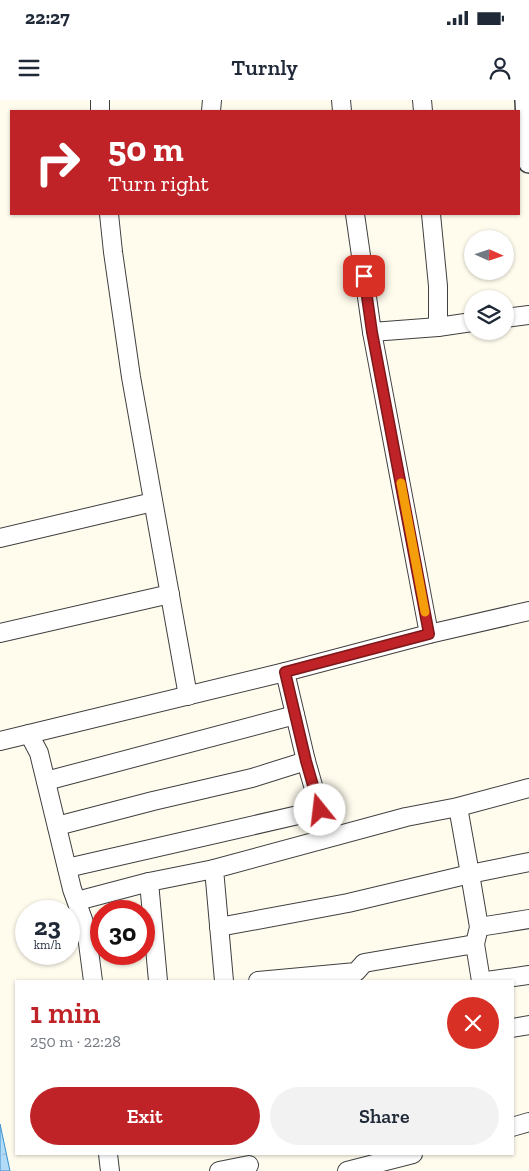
<!DOCTYPE html>
<meta charset="utf-8">
<style>
:root{--surface:#fff;--page:#f2f2f3;--text:#1f2937;--muted:#747a83;--accent:#c02327}
body{margin:0;font-family:"Zilla Slab",serif;background:var(--page);color:var(--text);height:100vh;display:flex;flex-direction:column;font-size:19px;white-space:nowrap}
*{box-sizing:border-box;margin:0}
p{font-size:16px;color:var(--muted)}
.icon{flex:none;width:28px;height:28px;fill:none;stroke:currentColor;stroke-width:2;stroke-linecap:round;stroke-linejoin:round}
.map{position:relative;flex:1;overflow:hidden}
.panel{position:absolute;left:15px;top:880px;width:499px;height:175px;display:flex;flex-direction:column;background:var(--surface);border-radius:0px;box-shadow:0 1px 4px #0004}
.panel>*{flex:none}
.guide{position:absolute;left:10px;top:10px;width:510px;height:105px;border-radius:0px;box-shadow:0 1px 4px #0004;background:#c02327;color:#fff;overflow:hidden}
.needle{width:32px;rotate:93deg}
.fabs{position:absolute;left:464px;top:130px;display:grid;gap:10px}
.fabs a{display:grid;place-items:center;width:50px;height:50px;border-radius:50%;background:var(--surface);box-shadow:0 1px 4px #0004;font-size:25px}
.speed{position:absolute;left:15px;top:800px;display:flex;gap:10px;font-size:25px;font-weight:700;text-align:center}
.speed>*{display:grid;place-content:center;width:65px;height:65px;border-radius:50%;background:var(--surface);box-shadow:0 1px 4px #0004;line-height:1}
.speed small{font-size:12px;font-weight:400}
.speed .limit{border:8px solid #d22;background:#fff;color:#111}
.pin{position:absolute;display:grid;place-items:center;width:42px;height:42px;color:#fff;margin:-21px;border-radius:10px;box-shadow:0 2px 8px #0006}
.me{position:absolute;width:55px;margin:-28px;rotate:344deg;stroke-linejoin:round;filter:drop-shadow(0 0 4px #0008)}
.turn{display:flex;align-items:center;gap:18px;height:105px;padding:0 15px;font-size:22px}
.turn .icon{width:65px;height:65px;stroke-width:2.5}
.turn b{display:block;font-size:35px;line-height:42px}
.round{display:grid;place-items:center;flex:none;width:52px;height:52px;border-radius:26px;background:var(--page)}
.overview{display:flex;align-items:center;justify-content:space-between;height:85px;padding:0 15px}
h1{font-size:30px;font-weight:600;line-height:38px;color:var(--accent)}
.primary-button{display:flex;gap:10px;margin-top:auto;padding:10px 15px}
.primary-button a{flex:1;height:58px;border-radius:30px;background:var(--accent);color:#fff;font-size:20px;font-weight:600;line-height:58px;text-align:center}
.primary-button a+a{background:var(--page);color:var(--text)}
.status{display:flex;justify-content:space-between;align-items:center;height:35px;padding:0 25px;background:var(--surface);direction:ltr}
.status svg{height:14px;fill:currentColor}
header{display:flex;justify-content:space-between;align-items:center;height:65px;padding:0 15px;background:var(--surface);font-size:22px;font-weight:600}
.map>svg:first-child{display:block}
.water{fill:url(#water-ripples);stroke:#388fcf}
.lines{fill:none;stroke-linecap:round;stroke-linejoin:round}
.minor-casing{stroke:#404040;stroke-width:20}
.tertiary-casing{stroke:#404040;stroke-width:24}
.minor{stroke:#fff;stroke-width:18}
.tertiary{stroke:#fff;stroke-width:21}
.route-casing{stroke:#7d1719;stroke-width:12}
.route{stroke:#c02327;stroke-width:9}
.slow{stroke:#f59e0b;stroke-width:9}
</style>
<div class="status"><b>22:27</b><svg viewBox="0 0 49 12"><path d="M0 12V9h3v3zM5 12V6h3v6zM10 12V3h3v9zM15 12V0h3v12zM26 1h20v11H26zM47 4h2v5h-2z"/></svg></div>
<header><svg class="icon" aria-label="menu" viewBox="0 0 24 24"><path d="M4 6h16M4 12h16M4 18h16"/></svg>Turnly<svg class="icon" aria-label="person" viewBox="0 0 24 24"><circle cx="12" cy="8" r="4"/><path d="M4 21q1-7 8-7t8 7"/></svg></header>
<div class="map">
<svg width="529" height="1071" viewBox="0 0 529 1071">
<defs>
<pattern id="water-ripples" width="26" height="14" patternUnits="userSpaceOnUse" patternTransform="scale(1.25)"><rect width="26" height="14" fill="#b2dbf7"/><path d="M2 4q2-2 4 0t4 0M15 11q2-2 4 0t4 0" fill="none" stroke="#98bbd3"/></pattern>
</defs>
<rect width="100%" height="100%" fill="#fffcee"/>
<!-- water -->
<polygon class="water" points="0,1024 10,1071 0,1071"/>
<g class="lines">
<!-- minor casing -->
<g class="minor-casing">
<g id="minor">
<polyline points="100,0 100,11"/>
<polyline points="341,0 342,11"/>
<polyline points="422,0 423,11"/>
<polyline points="211,11 212,0"/>
<polyline points="109,114 113,152 131,277 188,596"/>
<polyline points="355,114 372,232 438,227"/>
<polyline points="431,114 438,186 438,227 472,222"/>
<polyline points="505,218 529,215"/>
<polyline points="372,232 429,534"/>
<polyline points="0,438 153,402"/>
<polyline points="0,533 170,494"/>
<polyline points="0,641 29,634"/>
<polyline points="46,681 295,615"/>
<polyline points="458,707 470,774 529,762"/>
<polyline points="57,726 153,701 252,678 306,661 285,572"/>
<polyline points="67,768 320,710 306,661"/>
<polyline points="149,782 158,881"/>
<polyline points="77,801 149,782 214,769"/>
<polyline points="219,827 348,803 470,774 479,827 475,844"/>
<polyline points="479,827 529,819"/>
<polyline points="93,881 86,828 72,789 39,653 29,634 285,572 429,534 529,511"/>
<polyline points="224,881 214,769 406,717 458,707 529,688"/>
<polyline points="258,881 356,872 364,863 475,844 481,881"/>
<polyline points="487,881 529,875"/>
<polyline points="512,928 529,925"/>
<polyline points="512,1027 529,1022"/>
<polyline points="108,1054 110,1071"/>
<polyline points="219,1071 249,1065"/>
<polyline points="347,1071 413,1054"/>
</g>
</g>
<!-- tertiary casing -->
<g class="tertiary-casing">
<polyline id="tertiary" points="526,0 529,62"/>
</g>
<!-- minor -->
<use href="#minor" class="minor"/>
<!-- tertiary -->
<use href="#tertiary" class="tertiary"/>
</g>
<g class="lines">
<!-- route casing -->
<g class="route-casing">
<polyline id="route" points="320,710 306,661 285,572 429,534 372,232 364,176"/>
</g>
<!-- route -->
<use href="#route" class="route"/>
<!-- slow -->
<polyline class="slow" points="401,383 425,512"/>
</g>
</svg>
<div class="fabs">
<a><svg class="needle" viewBox="-14 -14 28 28"><path d="M0-13l5 13h-10z" fill="#e53935"/><path d="M0 13l5-13h-10z" fill="#747a83"/></svg></a>
<a><svg class="icon" aria-label="layers" viewBox="0 0 24 24"><path d="M12 4l9 5-9 5-9-5zM3 14l9 5 9-5"/></svg></a>
</div>
<div class="speed"><div>23<small>km/h</small></div><div class="limit">30</div></div>
<div class="pin" style="left:364px;top:176px;background:#d93025"><svg class="icon" aria-label="arrive" viewBox="0 0 24 24"><path d="M6 21V4h12l-3 4 3 4H6"/></svg></div>
<svg class="me" style="left:320px;top:710px" viewBox="-20 -20 40 40"><circle r="19" fill="#fff"/><path d="M0-13L10 11 0 6-10 11z" fill="#c02327"/></svg>
<div class="guide">
<div class="turn"><svg class="icon" aria-label="right" viewBox="0 0 24 24"><path d="M7 20v-9h11M14 6l5 5-5 5"/></svg><div><b>50 m</b>Turn right</div></div>
</div>
<section class="panel">
<div class="overview"><div><h1>1 min</h1><p>250 m · 22:28</p></div><a class="round" style="background:#d93025;color:#fff"><svg class="icon" aria-label="close" viewBox="0 0 24 24"><path d="M6 6l12 12M18 6L6 18"/></svg></a></div>
<div class="primary-button"><a>Exit</a><a>Share</a></div>
</section>
</div>
